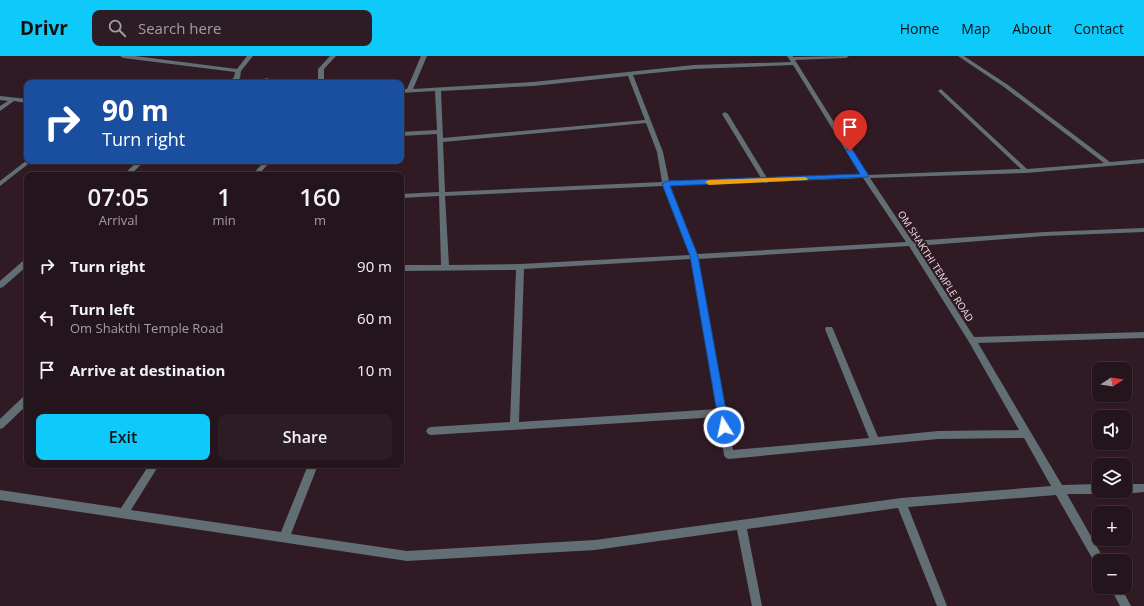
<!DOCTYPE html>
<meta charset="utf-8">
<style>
:root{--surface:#24141b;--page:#2c1d24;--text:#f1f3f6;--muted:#a39ea3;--line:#41333a;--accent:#0ecafa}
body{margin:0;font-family:"Open Sans",sans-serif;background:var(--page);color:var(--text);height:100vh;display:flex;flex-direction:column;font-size:15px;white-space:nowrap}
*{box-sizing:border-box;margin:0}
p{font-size:13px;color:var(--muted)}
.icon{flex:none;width:22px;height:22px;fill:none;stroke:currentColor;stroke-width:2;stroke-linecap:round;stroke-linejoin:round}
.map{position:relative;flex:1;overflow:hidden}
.sheet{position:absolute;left:24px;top:116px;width:380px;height:296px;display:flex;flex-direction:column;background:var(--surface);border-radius:8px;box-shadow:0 1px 3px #0004,0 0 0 1px var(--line)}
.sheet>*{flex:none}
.guide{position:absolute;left:24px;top:24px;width:380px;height:84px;border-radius:8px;box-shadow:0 1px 3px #0004,0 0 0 1px var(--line);background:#1a4fa0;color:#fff;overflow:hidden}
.needle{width:26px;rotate:78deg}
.controls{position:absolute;left:1092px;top:306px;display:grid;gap:8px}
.controls a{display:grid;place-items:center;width:40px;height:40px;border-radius:8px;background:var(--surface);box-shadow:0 1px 3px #0004,0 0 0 1px var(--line);font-size:20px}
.pin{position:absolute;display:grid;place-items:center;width:34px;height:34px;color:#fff;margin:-41px -17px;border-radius:50% 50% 50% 0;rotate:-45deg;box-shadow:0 0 4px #0007}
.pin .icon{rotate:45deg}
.me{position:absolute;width:44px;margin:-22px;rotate:350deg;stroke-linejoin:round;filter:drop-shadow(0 0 3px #0008)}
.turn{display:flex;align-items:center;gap:14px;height:84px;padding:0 12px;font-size:18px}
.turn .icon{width:52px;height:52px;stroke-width:2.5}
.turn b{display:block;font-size:28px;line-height:34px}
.eta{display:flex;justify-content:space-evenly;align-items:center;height:68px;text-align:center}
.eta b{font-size:24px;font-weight:600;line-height:28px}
.button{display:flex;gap:8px;margin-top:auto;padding:8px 12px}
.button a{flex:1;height:46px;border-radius:8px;background:var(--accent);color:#111;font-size:16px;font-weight:600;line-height:46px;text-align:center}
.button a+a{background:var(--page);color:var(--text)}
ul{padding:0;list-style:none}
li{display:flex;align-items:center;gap:12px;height:52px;padding:0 12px}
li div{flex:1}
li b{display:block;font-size:15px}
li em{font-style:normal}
header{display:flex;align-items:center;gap:24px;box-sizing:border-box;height:56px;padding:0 20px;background:var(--accent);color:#111}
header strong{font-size:19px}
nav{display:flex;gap:22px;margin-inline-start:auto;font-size:14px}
.search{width:280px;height:36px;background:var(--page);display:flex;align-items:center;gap:10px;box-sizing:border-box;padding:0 14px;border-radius:8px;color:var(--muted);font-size:15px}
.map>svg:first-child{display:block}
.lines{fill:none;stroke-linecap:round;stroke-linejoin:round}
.minor{fill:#616e73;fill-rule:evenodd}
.route{fill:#1a73e8;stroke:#114b97}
.slow{fill:#f59e0b}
.labels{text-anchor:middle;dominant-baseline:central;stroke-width:4;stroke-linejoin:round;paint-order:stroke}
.street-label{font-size:10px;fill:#eddce3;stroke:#301a24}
</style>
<header>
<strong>Drivr</strong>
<div class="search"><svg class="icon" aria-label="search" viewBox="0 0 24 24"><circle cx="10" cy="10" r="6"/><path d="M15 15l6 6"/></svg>Search here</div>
<nav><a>Home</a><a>Map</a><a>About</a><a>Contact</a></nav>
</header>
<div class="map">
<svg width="1144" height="550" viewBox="0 0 1144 550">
<rect width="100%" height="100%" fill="#301a24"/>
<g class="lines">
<!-- minor -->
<g class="minor">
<polygon points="120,0 135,0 237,13 247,0 253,0 241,15 240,22 234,27 228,27 234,21 235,16 123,2"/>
<polygon points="330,0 336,0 324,13 324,27 318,27 318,13"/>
<path d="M421,0H427L413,33L533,26L694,9L791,6L787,0H793V1L849,0L846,2L795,4L867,119L1021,113L939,36L938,35L941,33L1027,113L1104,107L1004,31L958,0H964L1008,29L1110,106L1144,103V107L1026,117L870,122L912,185L1044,176L1144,172V176L1044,180L916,190L974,281L1144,276V282L978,287L1062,429L1099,428V435H1103L1099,438H1067L1105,505H1099V510L1096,509L1056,439L908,451L947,550H937L898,452L747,473L762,550H752L737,474L595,494L407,505L0,444V434L121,452L149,409H159L131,454L281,476L308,409H318L291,478L407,495L595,484L901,442L1051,430L1024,382L938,383L729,403L726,402L724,399L718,361L431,379L428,378L426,375L428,372L431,371L510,366L516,214L401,215V209H441L439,140L401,142V138L439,136L437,78L401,80V76L437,74L435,35L401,37V33H407ZM793,9L861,119L767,122L728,58L725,56L722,58L761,122L669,125L663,96L633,19L694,13ZM628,20L645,64L443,82L441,35L533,30ZM646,67L657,96L662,126L445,136L443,86ZM863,122L906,186L697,198L670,129L763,126L766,127L769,126ZM663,130L690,199L520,208L449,209L445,140ZM909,190L969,286L1019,374L938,375L878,381L833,273L832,271H826L825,273L869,382L733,394L698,203ZM691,203L717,353L519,366L524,213Z"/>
<polygon points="266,22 285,27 267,26 260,27"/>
<polygon points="0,40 27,43 27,47 14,45 0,55 0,50 8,45 0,44"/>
<polygon points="27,104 27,105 32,105 0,130 0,125"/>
<polygon points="138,105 145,105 130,119 123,119"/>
<polygon points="265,105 271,105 258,119 252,119"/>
<polygon points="27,203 27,210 3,231 0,232 0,225 24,204"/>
<polygon points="27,339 27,349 3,372 0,373 0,363 24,340"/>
<polygon points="1125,428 1144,428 1144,436 1125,438 1122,436 1121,435 1125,435"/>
<polygon points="1110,531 1121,531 1131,550 1120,550"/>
</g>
</g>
<!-- route -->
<polygon class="route" points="847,93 852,93 869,120 868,121 670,130 698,200 729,371 727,374 724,375 720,374 690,200 662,128 666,125 860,118 846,95"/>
<!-- slow -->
<polygon class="slow" points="805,121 808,123 807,124 709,129 705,126 709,124"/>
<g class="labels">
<!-- street labels -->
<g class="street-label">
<text transform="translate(936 210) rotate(57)">OM SHAKTHI TEMPLE ROAD</text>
</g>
</g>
</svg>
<div class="controls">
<a><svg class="needle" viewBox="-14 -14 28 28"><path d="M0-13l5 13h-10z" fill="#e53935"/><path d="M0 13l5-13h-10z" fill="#a39ea3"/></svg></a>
<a><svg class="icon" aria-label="sound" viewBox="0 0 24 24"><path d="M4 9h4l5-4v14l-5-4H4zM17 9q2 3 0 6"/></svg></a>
<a><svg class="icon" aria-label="layers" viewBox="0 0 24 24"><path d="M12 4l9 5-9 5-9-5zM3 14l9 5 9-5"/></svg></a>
<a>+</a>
<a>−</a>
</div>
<div class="pin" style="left:850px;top:95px;background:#d93025"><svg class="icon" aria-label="arrive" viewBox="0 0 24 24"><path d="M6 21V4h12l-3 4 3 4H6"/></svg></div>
<svg class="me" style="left:724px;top:371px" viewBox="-20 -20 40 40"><circle r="17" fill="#1a73e8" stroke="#fff" stroke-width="3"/><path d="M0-11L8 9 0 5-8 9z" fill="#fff"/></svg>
<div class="guide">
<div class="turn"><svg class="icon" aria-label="right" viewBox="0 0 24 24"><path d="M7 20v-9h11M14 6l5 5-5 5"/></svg><div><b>90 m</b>Turn right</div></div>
</div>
<section class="sheet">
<div class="eta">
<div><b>07:05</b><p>Arrival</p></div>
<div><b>1</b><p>min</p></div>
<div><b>160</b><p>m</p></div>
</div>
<ul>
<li><svg class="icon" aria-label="right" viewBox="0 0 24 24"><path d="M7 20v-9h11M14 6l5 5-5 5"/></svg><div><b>Turn right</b></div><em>90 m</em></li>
<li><svg class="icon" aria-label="left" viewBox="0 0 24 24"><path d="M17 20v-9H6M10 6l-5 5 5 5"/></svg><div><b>Turn left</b><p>Om Shakthi Temple Road</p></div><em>60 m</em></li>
<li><svg class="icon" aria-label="arrive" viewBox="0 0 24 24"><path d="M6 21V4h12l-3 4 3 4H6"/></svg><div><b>Arrive at destination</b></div><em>10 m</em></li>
</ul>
<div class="button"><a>Exit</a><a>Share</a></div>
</section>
</div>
